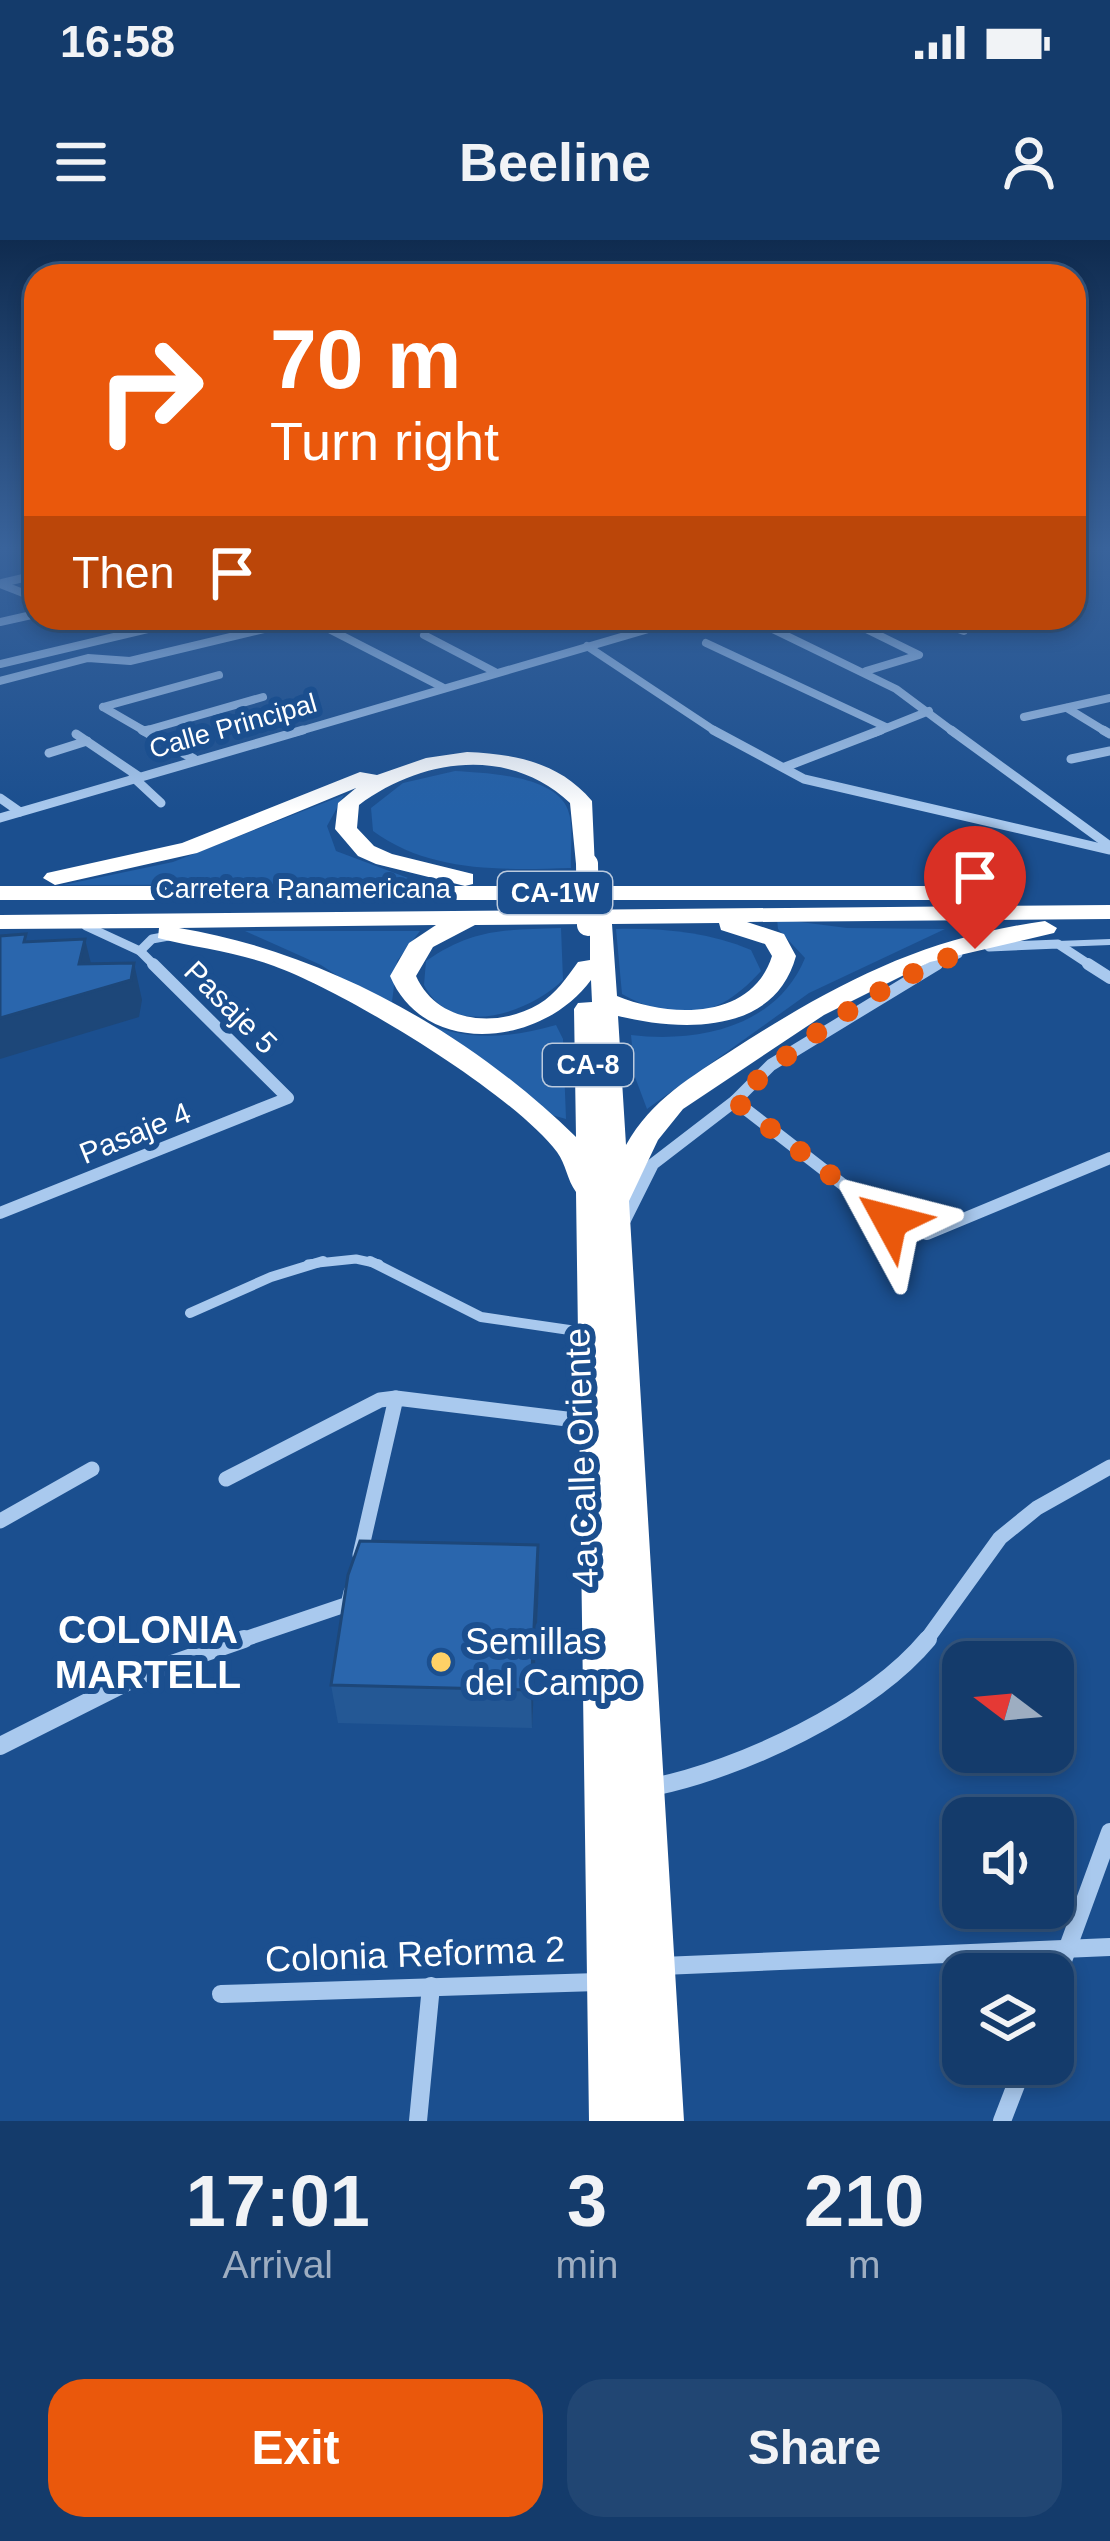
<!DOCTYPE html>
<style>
:root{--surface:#143b6b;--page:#214673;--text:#f1f3f6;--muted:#9dadc1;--line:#33557e;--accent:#ea580c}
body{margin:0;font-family:Arial,sans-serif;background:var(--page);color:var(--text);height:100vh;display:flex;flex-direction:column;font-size:45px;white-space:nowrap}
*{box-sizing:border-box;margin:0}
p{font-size:39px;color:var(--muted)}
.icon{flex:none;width:66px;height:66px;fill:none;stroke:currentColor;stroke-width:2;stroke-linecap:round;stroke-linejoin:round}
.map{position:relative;height:1881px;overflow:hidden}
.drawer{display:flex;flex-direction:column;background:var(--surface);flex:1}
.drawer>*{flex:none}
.hud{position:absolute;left:24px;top:24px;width:1062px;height:366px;border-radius:36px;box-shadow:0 6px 18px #0003,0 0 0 3px var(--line);background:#ea580c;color:#fff;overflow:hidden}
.needle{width:78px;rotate:286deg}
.controls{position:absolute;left:942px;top:1401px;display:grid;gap:24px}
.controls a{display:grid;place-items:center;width:132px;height:132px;border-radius:24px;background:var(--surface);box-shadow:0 6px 18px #0003,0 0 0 3px var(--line);font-size:60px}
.pin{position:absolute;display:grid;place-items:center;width:102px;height:102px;color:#fff;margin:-123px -51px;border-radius:50% 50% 50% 0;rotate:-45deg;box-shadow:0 0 12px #0007}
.pin .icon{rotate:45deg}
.me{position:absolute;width:132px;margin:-66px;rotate:308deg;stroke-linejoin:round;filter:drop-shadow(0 0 9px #0008)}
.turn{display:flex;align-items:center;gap:42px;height:252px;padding:0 48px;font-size:54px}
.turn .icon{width:156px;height:156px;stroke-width:2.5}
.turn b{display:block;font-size:84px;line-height:102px}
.then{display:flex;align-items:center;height:114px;padding:0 48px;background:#0003;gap:24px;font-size:45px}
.eta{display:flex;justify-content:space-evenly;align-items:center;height:204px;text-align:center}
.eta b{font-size:72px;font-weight:600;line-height:84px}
.action{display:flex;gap:24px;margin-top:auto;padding:24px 48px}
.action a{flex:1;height:138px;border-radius:36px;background:var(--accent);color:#fff;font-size:48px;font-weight:600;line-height:138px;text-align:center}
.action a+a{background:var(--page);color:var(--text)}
.status{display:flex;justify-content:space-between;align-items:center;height:84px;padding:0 60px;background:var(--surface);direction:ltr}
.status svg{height:33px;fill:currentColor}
header{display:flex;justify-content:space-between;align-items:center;height:156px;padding:0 48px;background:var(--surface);font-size:54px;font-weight:600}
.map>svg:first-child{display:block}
.green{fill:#2461a8}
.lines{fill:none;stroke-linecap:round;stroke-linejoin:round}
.lane-far2{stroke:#a9c9ee;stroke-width:6}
.lane-far1{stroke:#a9c9ee;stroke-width:9}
.lane{stroke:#a9c9ee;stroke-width:10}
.street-far4{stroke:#a9c9ee;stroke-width:8}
.street-far3{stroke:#a9c9ee;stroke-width:9}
.street-far2{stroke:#a9c9ee;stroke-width:12}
.street-far1{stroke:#a9c9ee;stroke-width:15}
.street{stroke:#a9c9ee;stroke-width:18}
.highway{fill:#fff;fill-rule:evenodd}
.highway-bridge{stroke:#fff;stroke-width:22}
.wall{fill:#245895}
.shaded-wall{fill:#1d4779}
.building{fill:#2a66ad;stroke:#1d4779;stroke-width:3}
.route{stroke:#ea580c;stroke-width:21;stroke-dasharray:0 37.8}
.poi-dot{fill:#ffd166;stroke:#1b4f8f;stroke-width:4.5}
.labels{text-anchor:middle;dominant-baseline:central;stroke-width:12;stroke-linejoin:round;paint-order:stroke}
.far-street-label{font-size:27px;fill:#fff;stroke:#1b4f8f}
.shield{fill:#1b4f8f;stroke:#bbcadd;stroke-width:3}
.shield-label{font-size:27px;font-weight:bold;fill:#fff}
.street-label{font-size:30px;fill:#fff;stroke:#1b4f8f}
.near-street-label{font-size:36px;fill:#fff;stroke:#1b4f8f}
.near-poi-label{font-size:36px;fill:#fff;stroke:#1b4f8f;text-anchor:start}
.near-neighbourhood-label{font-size:39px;font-weight:bold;fill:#fff;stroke:#1b4f8f}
</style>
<div class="status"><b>16:58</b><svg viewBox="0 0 49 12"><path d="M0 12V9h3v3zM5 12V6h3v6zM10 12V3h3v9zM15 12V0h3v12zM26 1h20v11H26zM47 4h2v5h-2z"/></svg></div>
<header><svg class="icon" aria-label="menu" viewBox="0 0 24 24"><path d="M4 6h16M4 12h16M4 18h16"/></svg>Beeline<svg class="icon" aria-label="person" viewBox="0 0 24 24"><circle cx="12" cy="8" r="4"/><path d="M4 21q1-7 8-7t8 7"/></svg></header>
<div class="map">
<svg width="1110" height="1881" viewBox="0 0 1110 1881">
<rect width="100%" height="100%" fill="#1b4f8f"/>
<!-- green -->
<g class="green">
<path d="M455,531C486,533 555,535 568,570C574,586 570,610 571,628C504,630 430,633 373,591L371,568L403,543Z"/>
<polygon points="344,555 327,586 336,611 424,644 63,645 173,622"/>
<path d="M777,679L847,688L945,689L809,753L647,869L635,837L631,795C698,803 777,787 805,718L778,689Z"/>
<path d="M561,688L563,740C530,772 453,801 424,745L426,721C474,688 504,690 561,688Z"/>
<path d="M616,689C663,688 708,692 751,710L761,731C719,778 678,785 622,754Z"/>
<path d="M245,691H420L397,721L392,762C443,802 496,802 556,785L563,799L566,879L548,874L321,725Z"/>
</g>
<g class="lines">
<!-- lane-far2 -->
<polyline class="lane-far2" points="1058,704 1110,702"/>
<!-- lane-far1 -->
<polyline class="lane-far1" points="308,1024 356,1019 379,1024"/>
<!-- lane -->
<g class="lane">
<polyline points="370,1021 481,1077 590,1093"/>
<polyline points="190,1073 271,1037 323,1021"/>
</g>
<!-- street-far4 -->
<g class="street-far4">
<polyline points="2,343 36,335"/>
<polyline points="0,344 36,358"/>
<polyline points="750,378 896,449 955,493"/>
<polyline points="928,378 964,391"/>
<polyline points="0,382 36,374"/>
<polyline points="860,386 919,415 866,431"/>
<polyline points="325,387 442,447"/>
<polyline points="424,395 495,432"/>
<polyline points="706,403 886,487"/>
<polyline points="587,406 718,493"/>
<polyline points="0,424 194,378"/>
<polyline points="0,441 88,418 130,421 302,380"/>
<polyline points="103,467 219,435"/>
<polyline points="103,467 148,493"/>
<polyline points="1067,468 1108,493"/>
<polyline points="1024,477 1110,458"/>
<polyline points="144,491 263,457"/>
<polyline points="293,493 686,378"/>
<polyline points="874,493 929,471"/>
</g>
<!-- street-far3 -->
<g class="street-far3">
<polyline points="142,490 194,519"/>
<polyline points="713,490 804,539 1110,610"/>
<polyline points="951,490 1110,606"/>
<polyline points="1103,490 1110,494"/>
<polyline points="144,491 149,490"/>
<polyline points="76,494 138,536"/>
<polyline points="49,513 87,501"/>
<polyline points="1071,519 1110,511"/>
<polyline points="785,527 881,490"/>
<polyline points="133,537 161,563"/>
<polyline points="0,558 20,572"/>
<polyline points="0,578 303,490"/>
<polyline points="86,686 140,711 156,727"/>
<polyline points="989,707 1058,704 1093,727"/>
<polyline points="140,711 152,699 174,695"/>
<polyline points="930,727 958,714"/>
</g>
<!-- street-far2 -->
<g class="street-far2">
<polyline points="1088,724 1110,738"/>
<polyline points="735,861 890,981 927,994 1110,918"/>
<polyline points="0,973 288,858 153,724"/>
<polyline points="625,980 653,924 735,861 771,825 937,724"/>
</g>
<!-- street-far1 -->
<g class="street-far1">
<polyline points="226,1239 380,1160 396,1158"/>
<polyline points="0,1281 92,1229"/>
<polyline points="360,1315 396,1158 591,1182"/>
<polyline points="236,1402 348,1364 351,1352"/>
<polyline points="925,1402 1000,1298 1037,1268 1110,1227"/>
</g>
<!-- street -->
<g class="street">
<polyline points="0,1506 143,1434 244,1399"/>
<path d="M653,1547C741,1529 870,1469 928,1399"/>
<polyline points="662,1726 1110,1707"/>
<polyline points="1053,1748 1110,1592"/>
<polyline points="221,1754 598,1742"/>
<polyline points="418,1881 431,1746"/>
<polyline points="1002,1881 1024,1824"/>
</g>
<!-- highway -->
<g class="highway">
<path d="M467,512C515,514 559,522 592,561L595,629H579L576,624L570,563C510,506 422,518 359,565L357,588L374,606L392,614L473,634V644L465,646L376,624L358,616L335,589L338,563L356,548L197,613L55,645L43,638L47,633L182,603L360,532L377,535L426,518Z"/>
<polygon points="0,646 978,646 990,653 978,660 0,660"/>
<path d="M1110,665V679L747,682L784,694L796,716C775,794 684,792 618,776L626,905C652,859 691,837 734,809C837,743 922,698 1045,681L1057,688L1054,693L930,722L824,775L683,869L658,900L629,961L684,1881H589L576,952C567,940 566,924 557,912C511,852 346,752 274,726C237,712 197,708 158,698L159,688L0,689V675ZM719,683L721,690L765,704L772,716C752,780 670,778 617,756L612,684ZM436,685L409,703L390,736C426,820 544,805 591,740L592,762L578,763L574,769L576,897C470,793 325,712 179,688ZM475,685L590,684V720L578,722C567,737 556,754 539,764C497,789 437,783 416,736L433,707Z"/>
</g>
<!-- highway-bridge -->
<polyline class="highway-bridge" points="587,624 588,685"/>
</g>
<!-- wall -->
<polygon class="wall" points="538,1305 539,1345 532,1488 338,1483 331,1445"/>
<!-- shaded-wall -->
<g class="shaded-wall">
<polygon points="85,699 94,736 134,723 142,760 139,777 0,819 0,778 79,724"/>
<polygon points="538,1305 539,1345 532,1488 531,1450"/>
</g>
<!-- building -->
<g class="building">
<polygon points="26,694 24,702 85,699 79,724 134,723 131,740 0,778 0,696"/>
<polygon points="360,1301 538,1305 531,1450 331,1445 348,1335"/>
</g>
<!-- sky -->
<linearGradient id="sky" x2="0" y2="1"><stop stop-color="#0f2b4f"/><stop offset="0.54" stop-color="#39639b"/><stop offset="1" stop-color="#39639b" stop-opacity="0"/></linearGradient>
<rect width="1110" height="570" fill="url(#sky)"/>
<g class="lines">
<!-- route -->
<path class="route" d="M890,981L735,861C791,806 899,729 975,709"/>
</g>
<!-- markers -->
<circle class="poi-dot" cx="441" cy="1422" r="12"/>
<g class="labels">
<!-- far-street labels -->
<g class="far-street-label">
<text transform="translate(233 486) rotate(-16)">Calle Principal</text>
<text x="303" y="649">Carretera Panamericana</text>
</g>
<!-- shield labels -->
<g class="shield">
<rect x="498" y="632" width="114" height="42" rx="9"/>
<rect x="543" y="804" width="90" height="42" rx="9"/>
</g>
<g class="shield-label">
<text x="555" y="653">CA-1W</text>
<text x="588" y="825">CA-8</text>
</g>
<!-- street labels -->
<g class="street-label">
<text transform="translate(231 767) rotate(45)">Pasaje 5</text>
<text transform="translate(135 893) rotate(-22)">Pasaje 4</text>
</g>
<!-- near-street labels -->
<g class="near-street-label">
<text transform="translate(581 1218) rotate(-92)">4a Calle Oriente</text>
<text transform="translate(415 1714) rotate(-2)">Colonia Reforma 2</text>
</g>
<!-- near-poi labels -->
<g class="near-poi-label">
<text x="465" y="1401">Semillas<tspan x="465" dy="41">del Campo</tspan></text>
</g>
<!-- near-neighbourhood labels -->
<g class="near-neighbourhood-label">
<text x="148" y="1389">COLONIA<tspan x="148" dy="45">MARTELL</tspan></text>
</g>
</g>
</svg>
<div class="controls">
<a><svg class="needle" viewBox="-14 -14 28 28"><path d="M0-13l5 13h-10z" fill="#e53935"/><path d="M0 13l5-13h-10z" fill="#9dadc1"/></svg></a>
<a><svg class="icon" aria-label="sound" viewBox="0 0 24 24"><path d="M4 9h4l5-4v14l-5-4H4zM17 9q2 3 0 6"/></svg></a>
<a><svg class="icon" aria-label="layers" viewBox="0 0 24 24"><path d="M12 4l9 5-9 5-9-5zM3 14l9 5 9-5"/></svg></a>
</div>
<div class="pin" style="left:975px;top:709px;background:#d93025"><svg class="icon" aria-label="arrive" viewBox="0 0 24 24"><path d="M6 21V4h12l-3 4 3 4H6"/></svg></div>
<svg class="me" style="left:890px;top:981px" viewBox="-20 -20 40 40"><path d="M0-17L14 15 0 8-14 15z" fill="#ea580c" stroke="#fff" stroke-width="4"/></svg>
<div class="hud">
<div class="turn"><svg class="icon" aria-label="right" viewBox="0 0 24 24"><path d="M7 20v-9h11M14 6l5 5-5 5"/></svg><div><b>70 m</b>Turn right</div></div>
<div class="then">Then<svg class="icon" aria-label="arrive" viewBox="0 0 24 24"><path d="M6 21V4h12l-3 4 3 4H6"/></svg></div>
</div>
</div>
<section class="drawer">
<div class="eta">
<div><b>17:01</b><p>Arrival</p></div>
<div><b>3</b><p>min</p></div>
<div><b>210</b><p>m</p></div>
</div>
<div class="action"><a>Exit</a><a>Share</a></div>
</section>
